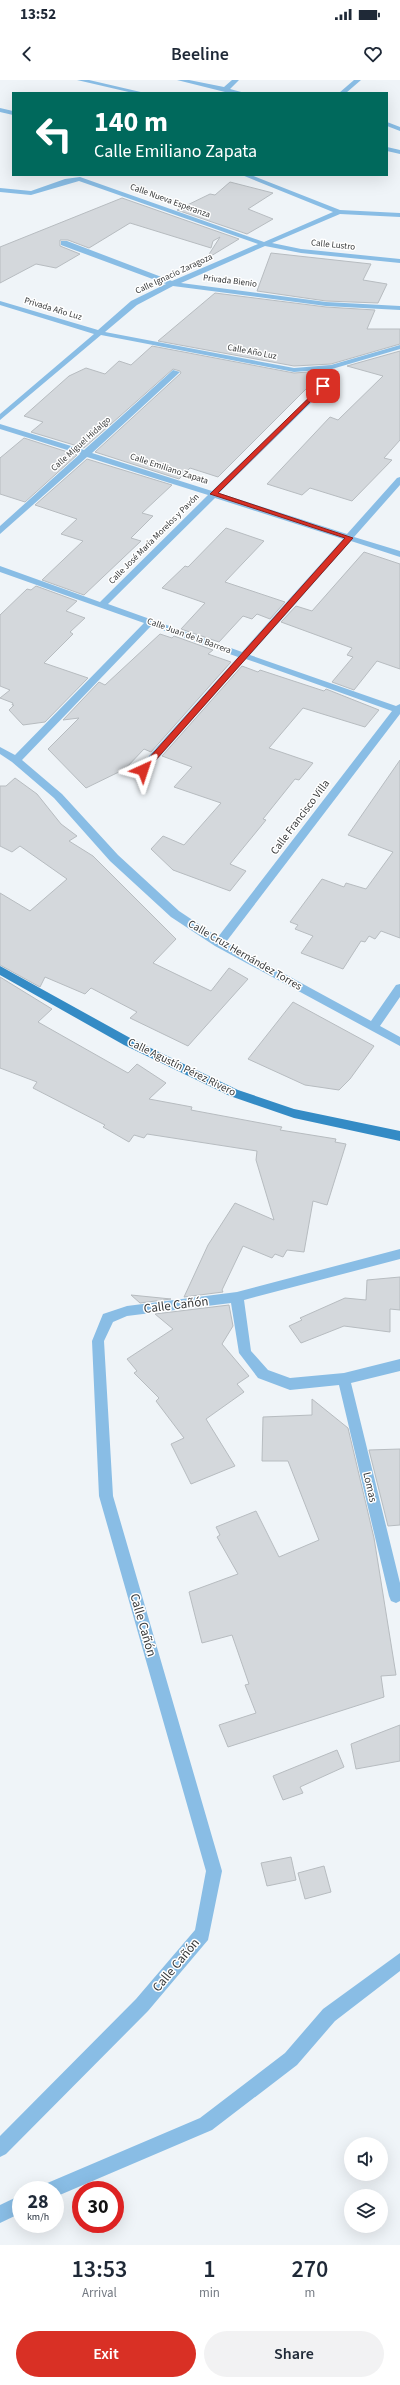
<!DOCTYPE html>
<meta charset="utf-8">
<style>
:root{--surface:#fff;--page:#f2f2f3;--text:#1f2937;--muted:#747a83;--accent:#d93025}
body{margin:0;font-family:"Source Sans 3",sans-serif;background:var(--page);color:var(--text);height:100vh;display:flex;flex-direction:column;font-size:15px;white-space:nowrap}
*{box-sizing:border-box;margin:0}
p{font-size:13px;color:var(--muted)}
.icon{flex:none;width:22px;height:22px;fill:none;stroke:currentColor;stroke-width:2;stroke-linecap:round;stroke-linejoin:round}
.map{position:relative;height:2165px;overflow:hidden}
.details{display:flex;flex-direction:column;background:var(--surface);flex:1}
.details>*{flex:none}
.guide{position:absolute;left:12px;top:12px;width:376px;height:84px;border-radius:0px;box-shadow:0 4px 16px #0002;background:#00695c;color:#fff;overflow:hidden}
.buttons{position:absolute;left:344px;top:2057px;display:grid;gap:8px}
.buttons a{display:grid;place-items:center;width:44px;height:44px;border-radius:50%;background:var(--surface);box-shadow:0 4px 16px #0002;font-size:20px}
.speed{position:absolute;left:12px;top:2101px;display:flex;gap:8px;font-size:20px;font-weight:700;text-align:center}
.speed>*{display:grid;place-content:center;width:52px;height:52px;border-radius:50%;background:var(--surface);box-shadow:0 4px 16px #0002;line-height:1}
.speed small{font-size:10px;font-weight:400}
.speed .limit{border:6px solid #d22;background:#fff;color:#111}
.pin{position:absolute;display:grid;place-items:center;width:34px;height:34px;color:#fff;margin:-17px;border-radius:8px;box-shadow:0 2px 6px #0006}
.me{position:absolute;width:44px;margin:-22px;rotate:42deg;stroke-linejoin:round;filter:drop-shadow(0 0 3px #0008)}
.turn{display:flex;align-items:center;gap:14px;height:84px;padding:0 16px;font-size:18px}
.turn .icon{width:52px;height:52px;stroke-width:2.5}
.turn b{display:block;font-size:28px;line-height:34px}
.eta{display:flex;justify-content:space-evenly;align-items:center;height:68px;text-align:center}
.eta b{font-size:24px;font-weight:600;line-height:28px}
.cta{display:flex;gap:8px;margin-top:auto;padding:8px 16px}
.cta a{flex:1;height:46px;border-radius:24px;background:var(--accent);color:#fff;font-size:16px;font-weight:600;line-height:46px;text-align:center}
.cta a+a{background:var(--page);color:var(--text)}
.status{display:flex;justify-content:space-between;align-items:center;height:28px;padding:0 20px;background:var(--surface);direction:ltr}
.status svg{height:11px;fill:currentColor}
header{display:flex;justify-content:space-between;align-items:center;height:52px;padding:0 16px;background:var(--surface);font-size:18px;font-weight:600}
.map>svg:first-child{display:block}
.building{fill:#d4d8dc;stroke:#b7bcc0}
.lines{fill:none;stroke-linecap:round;stroke-linejoin:round}
.minor{fill:#89bde5;fill-rule:evenodd}
.major{fill:#348bc5;fill-rule:evenodd}
.route{fill:#d93025;stroke:#8d1f18}
.labels{text-anchor:middle;dominant-baseline:central;stroke-width:3;stroke-linejoin:round;paint-order:stroke}
.far-street-label{font-size:9px;fill:#37393a;stroke:#fff}
.street-label{font-size:11px;fill:#37393a;stroke:#fff}
.near-street-label{font-size:13px;fill:#37393a;stroke:#fff}
</style>
<div class="status"><b>13:52</b><svg viewBox="0 0 49 12"><path d="M0 12V9h3v3zM5 12V6h3v6zM10 12V3h3v9zM15 12V0h3v12zM26 1h20v11H26zM47 4h2v5h-2z"/></svg></div>
<header><svg class="icon" aria-label="back" viewBox="0 0 24 24"><path d="M15 5l-7 7 7 7"/></svg>Beeline<svg class="icon" aria-label="heart" viewBox="0 0 24 24"><path d="M12 20l-8-8c-3-5 5-10 8-4 3-6 11-1 8 4z"/></svg></header>
<div class="map">
<svg width="400" height="2165" viewBox="0 0 400 2165">
<rect width="100%" height="100%" fill="#eff4f8"/>
<!-- building -->
<g class="building">
<polygon points="230,102 273,113 248,129 273,139 247,154 177,130 210,114 215,115"/>
<polygon points="122,118 239,159 206,179 220,157 213,161 211,168 130,143 89,168 68,160 60,160 60,166 80,174 56,188 36,184 0,203 0,167"/>
<polygon points="271,173 371,184 363,200 387,204 378,223 326,221 257,211"/>
<polygon points="215,213 326,227 375,230 367,249 400,249 400,264 331,284 294,286 158,261"/>
<polygon points="152,266 294,293 324,291 218,397 190,388 179,399 95,372 181,293 180,291 173,289 84,368 31,352 43,342 24,336 69,296 86,288 105,294 119,281 131,285"/>
<polygon points="400,271 400,360 384,378 392,380 352,421 310,408 302,415 267,404 330,337 338,340 383,296 347,286"/>
<polygon points="24,358 77,375 25,422 0,414 0,378"/>
<polygon points="87,379 172,405 142,433 153,436 131,458 141,461 84,515 42,500 83,461 61,454 77,439 35,425"/>
<polygon points="226,448 264,461 225,502 285,522 270,539 257,534 252,539 243,536 219,562 181,549 205,523 162,508 185,486 188,487"/>
<polygon points="364,472 400,484 400,589 377,581 354,610 332,602 353,577 347,575 352,568 281,542 296,526 312,531"/>
<polygon points="36,506 77,521 66,531 85,538 70,552 73,554 44,583 88,598 45,642 23,645 9,630 14,625 12,625 13,623 0,618 10,610 0,606 0,535 27,509 31,510"/>
<polygon points="160,554 172,558 174,556 213,570 208,574 231,582 151,672 144,669 125,689 86,708 48,669 79,638 63,640 99,602 105,605"/>
<polygon points="242,586 258,592 260,590 324,611 326,609 379,630 365,647 303,628 269,668 313,683 299,700 295,699 263,739 266,740 230,784 246,791 230,811 173,790 151,769 163,756 184,765 221,723 174,707 192,687 162,676"/>
<polygon points="400,680 400,858 381,851 375,859 369,856 365,862 361,861 343,889 301,873 313,856 295,849 298,845 290,842 322,799 344,807 346,803 366,809 393,772 348,755"/>
<polygon points="15,698 37,714 61,744 77,756 69,761 93,776 176,859 153,883 211,911 229,888 248,899 188,966 130,938 137,932 91,908 85,914 45,897 40,907 0,885 0,813 30,831 67,799 20,766 12,772 0,766 0,706 6,706"/>
<polygon points="0,897 52,929 38,942 128,993 137,984 166,1003 149,1019 192,1027 191,1030 282,1047 280,1050 336,1059 335,1062 346,1064 327,1125 313,1121 304,1172 287,1170 283,1177 275,1174 272,1178 243,1166 222,1210 223,1212 184,1217 208,1165 235,1123 274,1140 256,1080 257,1071 147,1054 144,1058 134,1055 129,1062 103,1047 105,1045 33,1008 37,1002 0,988"/>
<polygon points="293,922 374,966 350,999 339,1010 305,1005 248,979"/>
<polygon points="400,1197 400,1230 390,1229 390,1252 344,1246 301,1263 289,1246 302,1240 300,1238 345,1218 366,1220 367,1200"/>
<polygon points="131,1215 171,1219 140,1223"/>
<polygon points="229,1225 233,1246 222,1264 249,1296 237,1304 244,1312 206,1339 235,1386 191,1404 171,1364 184,1358 156,1321 159,1318 134,1293 137,1291 127,1279 173,1249 155,1234"/>
<polygon points="312,1319 348,1348 374,1458 396,1595 381,1596 384,1617 228,1667 219,1645 256,1633 245,1605 249,1604 232,1555 202,1563 189,1512 238,1494 217,1457 220,1455 216,1447 256,1431 279,1477 319,1460 288,1381 262,1381 263,1337 312,1335"/>
<polygon points="400,1369 400,1445 388,1446 369,1370"/>
<polygon points="400,1645 400,1681 356,1689 351,1664"/>
<polygon points="337,1670 344,1687 300,1707 303,1713 283,1720 273,1696"/>
<polygon points="291,1777 296,1800 267,1806 261,1783"/>
<polygon points="324,1786 331,1812 305,1819 298,1793"/>
</g>
<g class="lines">
<!-- minor -->
<g class="minor">
<polygon points="77,0 89,0 145,13 133,13"/>
<polygon points="177,0 189,0 224,7 232,0 239,0 230,9 245,13 225,12"/>
<polygon points="354,0 361,0 346,13 339,13"/>
<polygon points="0,28 13,31 13,35 0,32"/>
<polygon points="387,42 400,47 400,51 387,46"/>
<polygon points="387,67 400,70 400,74 387,71"/>
<polygon points="242,95 251,95 340,130 400,133 400,137 340,134 272,163 301,169 400,179 400,183 301,173 265,166 181,203 326,222 400,226 400,230 326,226 173,206 137,225 105,252 294,288 331,285 400,265 400,269 332,289 294,292 101,255 0,340 0,334 94,254 0,225 0,221 98,250 131,221 166,204 61,165 61,161 67,161 172,201 258,164 79,101 31,115 0,112 0,108 31,111 65,99 80,97 264,162 333,132"/>
<path d="M173,290L180,292L92,373L212,411L323,304H326V308L219,413L347,454L397,398L400,397V405L354,457L400,471V477L351,461L250,575L396,626L400,624V634L226,862L371,941L396,905L400,904V917L380,946L400,957V966L215,866L171,837L110,781L54,718L12,682L0,674V667L15,675L144,543L0,492V486L100,522L208,415L87,377L0,454V446L80,374L0,349V344L84,370ZM215,418L343,459L242,572L108,524ZM151,546L238,577L139,687V691H147L246,579L392,631L218,857L179,831L118,775L62,714L22,680Z"/>
<polygon points="400,1169 400,1179 244,1220 251,1271 268,1290 290,1298 344,1293 400,1279 400,1291 351,1303 400,1503 400,1521 396,1523 391,1521 389,1516 339,1305 290,1310 258,1298 239,1273 231,1223 127,1236 113,1242 104,1261 113,1416 222,1791 208,1860 148,1931 6,2074 0,2077 0,2056 136,1919 195,1850 206,1791 99,1416 92,1261 103,1234 127,1226 237,1212"/>
<polygon points="400,1873 400,1891 335,1941 297,1985 212,2050 55,2117 55,2110 42,2110 45,2104 200,2038 285,1973 323,1929"/>
<polygon points="21,2115 21,2133 0,2143 0,2125"/>
</g>
<!-- major -->
<polygon class="major" points="0,886 132,959 238,1010 294,1029 400,1051 400,1061 294,1038 230,1016 124,965 0,895"/>
</g>
<!-- route -->
<polygon class="route" points="323,304 325,307 218,413 353,458 146,691 140,691 140,688 345,458 210,414"/>
<g class="labels">
<!-- far-street labels -->
<g class="far-street-label">
<text transform="translate(170 121) rotate(20)">Calle Nueva Esperanza</text>
<text transform="translate(333 165) rotate(6)">Calle Lustro</text>
<text transform="translate(174 194) rotate(-25)">Calle Ignacio Zaragoza</text>
<text transform="translate(230 201) rotate(7)">Privada Bienio</text>
<text transform="translate(53 229) rotate(17)">Privada Año Luz</text>
<text transform="translate(252 272) rotate(11)">Calle Año Luz</text>
<text transform="translate(81 364) rotate(-42)">Calle Miguel Hidalgo</text>
<text transform="translate(169 389) rotate(18)">Calle Emiliano Zapata</text>
<text transform="translate(154 459) rotate(-45)">Calle José María Morelos y Pavón</text>
<text transform="translate(189 556) rotate(20)">Calle Juan de la Barrera</text>
</g>
<!-- street labels -->
<g class="street-label">
<text transform="translate(300 737) rotate(-53)">Calle Francisco Villa</text>
<text transform="translate(245 875) rotate(30)">Calle Cruz Hernández Torres</text>
<text transform="translate(182 987) rotate(26)">Calle Agustín Pérez Rivero</text>
<text transform="translate(370 1407) rotate(77)">Lomas</text>
</g>
<!-- near-street labels -->
<g class="near-street-label">
<text transform="translate(176 1225) rotate(-7)">Calle Cañón</text>
<text transform="translate(143 1545) rotate(74)">Calle Cañón</text>
<text transform="translate(176 1885) rotate(-50)">Calle Cañón</text>
</g>
</g>
</svg>
<div class="buttons">
<a><svg class="icon" aria-label="sound" viewBox="0 0 24 24"><path d="M4 9h4l5-4v14l-5-4H4zM17 9q2 3 0 6"/></svg></a>
<a><svg class="icon" aria-label="layers" viewBox="0 0 24 24"><path d="M12 4l9 5-9 5-9-5zM3 14l9 5 9-5"/></svg></a>
</div>
<div class="speed"><div>28<small>km/h</small></div><div class="limit">30</div></div>
<div class="pin" style="left:323px;top:306px;background:#d93025"><svg class="icon" aria-label="arrive" viewBox="0 0 24 24"><path d="M6 21V4h12l-3 4 3 4H6"/></svg></div>
<svg class="me" style="left:143px;top:690px" viewBox="-20 -20 40 40"><path d="M0-17L14 15 0 8-14 15z" fill="#d93025" stroke="#fff" stroke-width="4"/></svg>
<div class="guide">
<div class="turn"><svg class="icon" aria-label="left" viewBox="0 0 24 24"><path d="M17 20v-9H6M10 6l-5 5 5 5"/></svg><div><b>140 m</b>Calle Emiliano Zapata</div></div>
</div>
</div>
<section class="details">
<div class="eta">
<div><b>13:53</b><p>Arrival</p></div>
<div><b>1</b><p>min</p></div>
<div><b>270</b><p>m</p></div>
</div>
<div class="cta"><a>Exit</a><a>Share</a></div>
</section>
